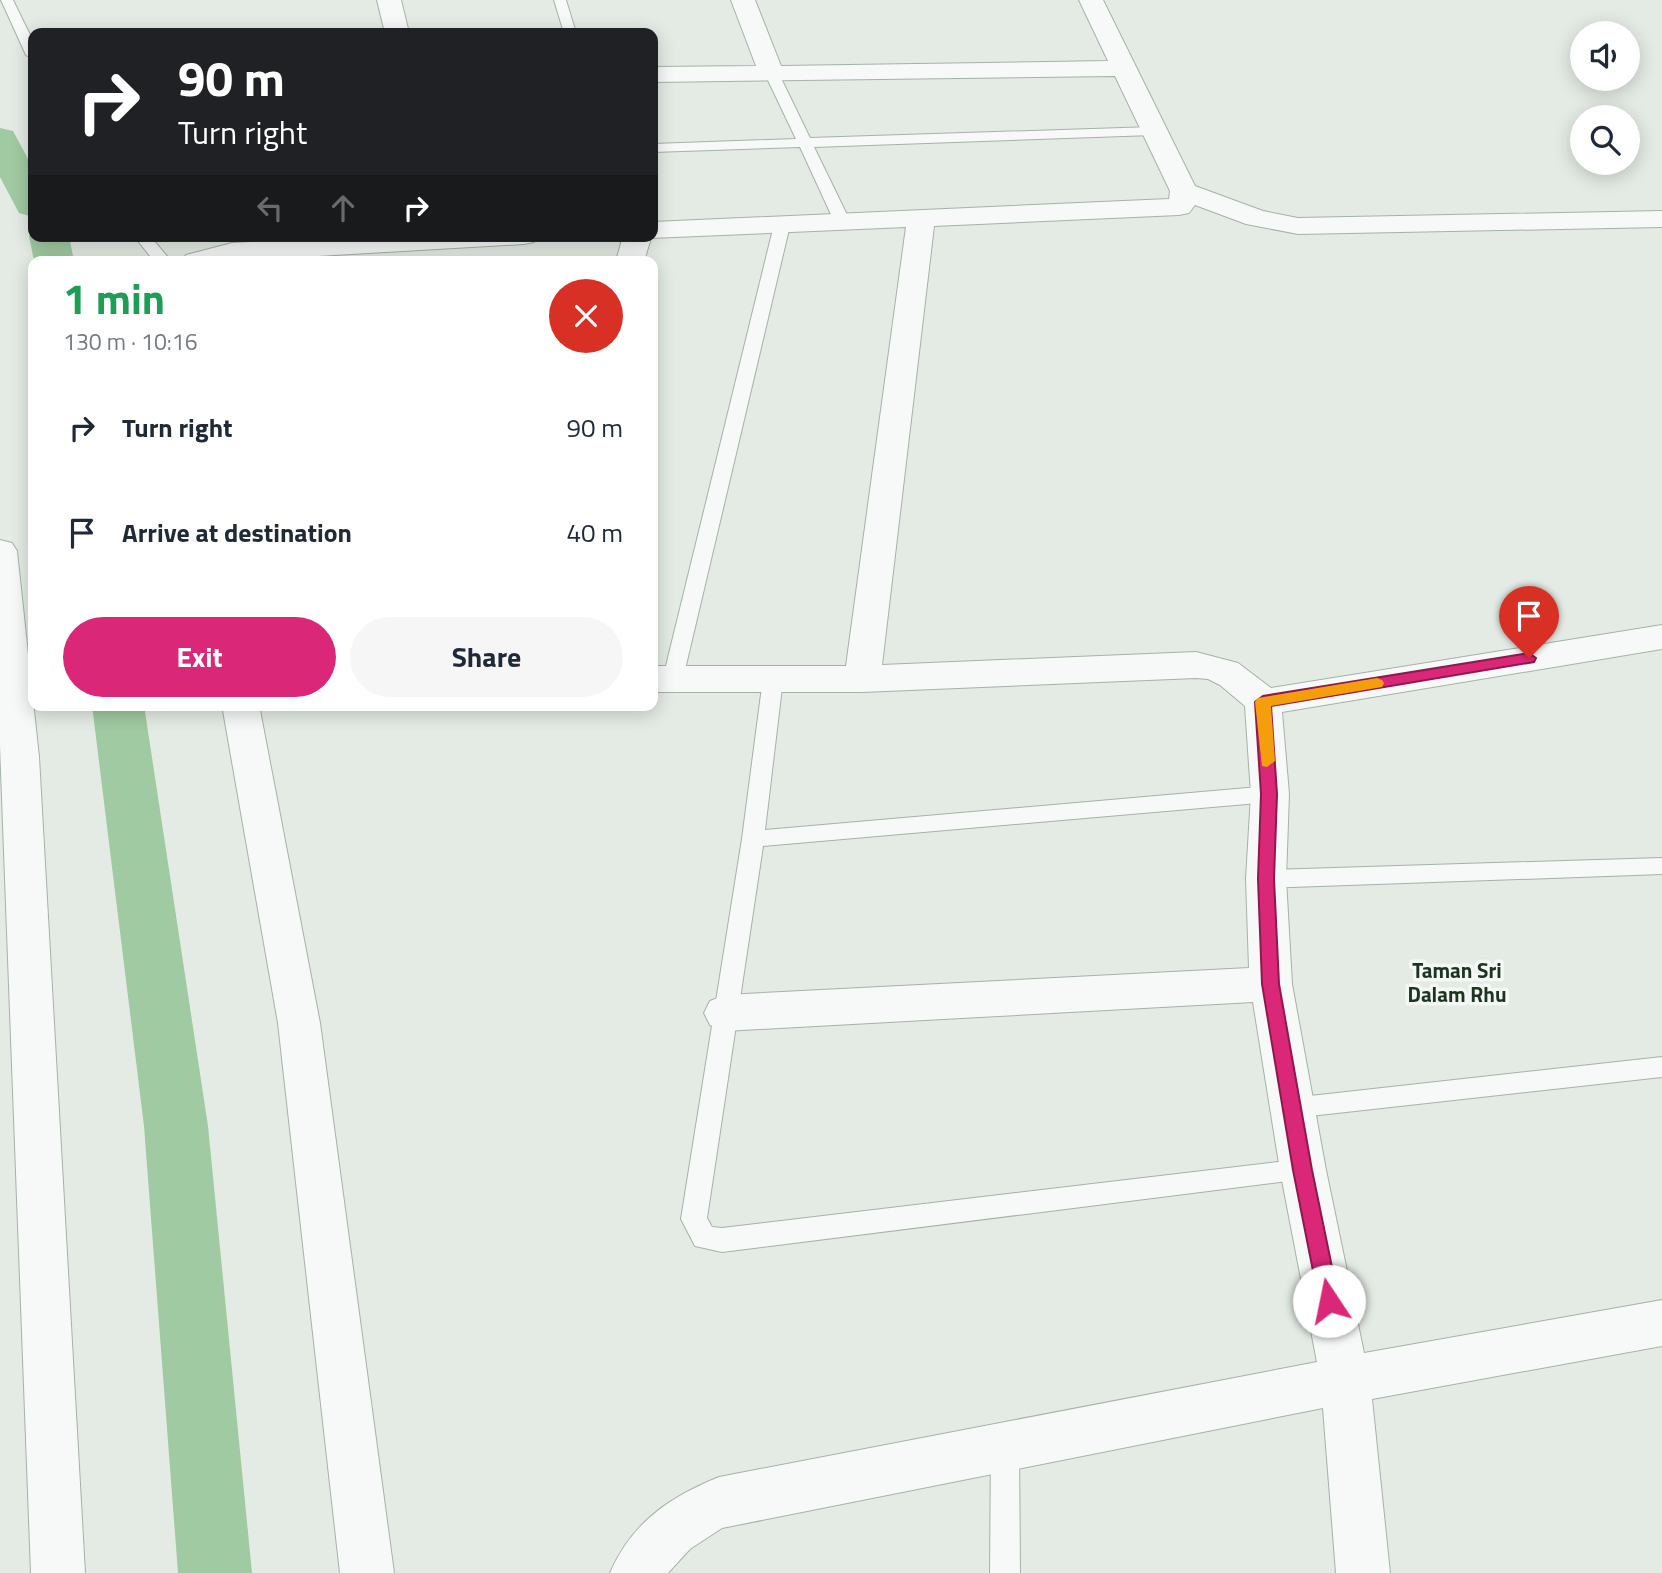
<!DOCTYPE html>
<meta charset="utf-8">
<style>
:root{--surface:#fff;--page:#f6f6f7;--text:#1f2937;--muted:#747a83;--accent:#db2777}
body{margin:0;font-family:"Titillium Web",sans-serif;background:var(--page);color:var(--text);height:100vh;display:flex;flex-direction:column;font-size:26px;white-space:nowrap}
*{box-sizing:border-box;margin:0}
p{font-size:23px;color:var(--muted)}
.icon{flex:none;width:38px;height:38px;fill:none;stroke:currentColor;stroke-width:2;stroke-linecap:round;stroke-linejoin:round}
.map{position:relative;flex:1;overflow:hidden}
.side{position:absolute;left:28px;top:256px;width:630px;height:455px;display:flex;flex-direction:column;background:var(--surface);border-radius:14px;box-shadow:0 4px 18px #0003}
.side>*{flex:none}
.top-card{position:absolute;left:28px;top:28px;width:630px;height:214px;border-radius:14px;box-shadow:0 4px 18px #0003;background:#202124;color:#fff;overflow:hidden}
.controls{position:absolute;left:1570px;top:21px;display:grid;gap:14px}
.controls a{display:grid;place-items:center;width:70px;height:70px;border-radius:50%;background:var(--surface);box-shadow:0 4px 18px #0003;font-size:35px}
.pin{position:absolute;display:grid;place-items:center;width:60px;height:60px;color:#fff;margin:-72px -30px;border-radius:50% 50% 50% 0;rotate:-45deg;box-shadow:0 0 7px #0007}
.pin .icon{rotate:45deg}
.me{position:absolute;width:77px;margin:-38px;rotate:349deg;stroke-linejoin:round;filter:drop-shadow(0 0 5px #0008)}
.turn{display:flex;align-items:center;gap:24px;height:147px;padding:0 35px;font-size:32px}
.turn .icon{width:91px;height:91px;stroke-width:2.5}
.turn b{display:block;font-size:49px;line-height:60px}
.lanes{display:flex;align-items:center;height:66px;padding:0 35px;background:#0003;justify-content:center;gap:35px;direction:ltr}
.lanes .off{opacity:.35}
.round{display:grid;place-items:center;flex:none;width:74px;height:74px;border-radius:37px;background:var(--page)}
.overview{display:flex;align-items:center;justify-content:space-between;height:119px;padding:0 35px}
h1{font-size:42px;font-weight:700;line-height:52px;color:#1e9e55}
.button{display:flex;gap:14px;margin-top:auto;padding:14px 35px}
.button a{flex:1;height:80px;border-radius:42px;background:var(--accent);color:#fff;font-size:28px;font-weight:700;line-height:80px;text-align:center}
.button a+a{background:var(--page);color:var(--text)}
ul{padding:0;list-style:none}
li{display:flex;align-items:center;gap:21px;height:105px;padding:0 35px}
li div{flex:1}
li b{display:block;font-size:26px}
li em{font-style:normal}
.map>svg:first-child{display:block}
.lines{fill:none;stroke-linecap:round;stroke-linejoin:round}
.canal{fill:#a0caa1;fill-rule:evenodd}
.service-casing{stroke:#a5b2a6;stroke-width:2}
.minor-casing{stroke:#a5b2a6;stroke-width:2}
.service{fill:#f6f9f7;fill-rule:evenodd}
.minor{fill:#f6f9f7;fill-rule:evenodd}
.route{fill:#db2777;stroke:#8e194d;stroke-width:2}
.slow{fill:#f59e0b}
.labels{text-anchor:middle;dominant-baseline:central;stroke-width:7;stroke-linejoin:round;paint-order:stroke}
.neighbourhood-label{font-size:21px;font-weight:bold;fill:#1d3421;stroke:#f3f8f4}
</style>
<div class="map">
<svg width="1662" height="1573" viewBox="0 0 1662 1573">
<rect width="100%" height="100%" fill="#e4ebe4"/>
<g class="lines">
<!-- canal -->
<g class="canal">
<polygon points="0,128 13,131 33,168 33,217 19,213 0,177"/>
<polygon points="33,230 33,236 69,236 74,261 34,261 29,236"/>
<polygon points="92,705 144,705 208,1126 252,1573 178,1573 144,1126"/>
</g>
<!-- service casing -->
<g class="service-casing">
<g id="service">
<polygon points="1,0 13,0 33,41 33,59 26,55"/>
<polygon points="554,0 566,0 576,33 564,33"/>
<polygon points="771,68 778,72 810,138 1153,127 1160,131 1153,135 814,147 850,221 842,226 834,221 800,147 653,152 653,144 796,139 764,72"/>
<polygon points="782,220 790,225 683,678 680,683 666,683 663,678 774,225"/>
<polygon points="134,236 150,236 171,261 154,261"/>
<polygon points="773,672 780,674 783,679 765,830 1270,786 1277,788 1281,794 1277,800 1270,802 763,846 707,1218 712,1227 722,1228 1303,1159 1312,1162 1315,1170 1312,1178 722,1252 695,1246 681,1219 742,839 763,679 766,674"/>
<polygon points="1662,858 1662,874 1266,888 1258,885 1255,879 1258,873 1266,870"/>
<polygon points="1662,1057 1662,1077 1292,1118 1283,1115 1280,1108 1283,1101 1292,1098"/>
<polygon points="1005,1433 1015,1437 1019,1447 1020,1573 990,1573 991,1447 995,1437"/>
</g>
</g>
<!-- minor casing -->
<g class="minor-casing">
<g id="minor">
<polygon points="377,0 401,0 409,33 385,33"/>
<path d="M731,0H755L781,66L1108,61L1079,0H1103L1195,186L1263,211L1298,218L1662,211V227L1298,234L1246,224L1195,205L1189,213L1179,215L934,226L882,665L1196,652L1238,663L1271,688L1662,625V649L1282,712L1289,794L1286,879L1292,984L1326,1170L1364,1353L1662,1300V1346L1372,1399L1390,1573H1336L1323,1408L722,1528L690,1549L668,1573H610C632,1522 670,1497 719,1477L1317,1362L1280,1170L1253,1002L725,1031L710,1025L704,1013L710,1001L725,995L1249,968L1246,879L1251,794L1245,706L1220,685L1208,679L1196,678L862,692H653V666H846L906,227L651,238L644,261H616L623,236H653V222L1169,199L1170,191L1115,76L653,82V67L756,66Z"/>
<polygon points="364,236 538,236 534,242 524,244 231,261 182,261 186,255 232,243"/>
<polygon points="0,540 12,543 17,551 39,757 85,1573 31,1573 0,745"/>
<polygon points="222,705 259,705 320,1023 394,1573 340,1573 278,1023"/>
</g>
</g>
<!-- service -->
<use href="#service" class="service"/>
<!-- minor -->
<use href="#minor" class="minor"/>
</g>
<!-- route -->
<polygon class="route" points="1529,653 1536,658 1534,662 1271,706 1277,794 1274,879 1279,984 1312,1170 1339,1301 1336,1308 1329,1311 1322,1308 1319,1301 1293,1170 1262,984 1258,879 1261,794 1255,702 1263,696"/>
<!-- slow -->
<polygon class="slow" points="1377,678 1382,680 1384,683 1382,687 1271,706 1275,761 1267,767 1262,766 1255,702 1258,698"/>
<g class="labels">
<!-- neighbourhood labels -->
<g class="neighbourhood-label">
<text x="1457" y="970">Taman Sri<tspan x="1457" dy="24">Dalam Rhu</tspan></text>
</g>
</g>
</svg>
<div class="controls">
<a><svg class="icon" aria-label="sound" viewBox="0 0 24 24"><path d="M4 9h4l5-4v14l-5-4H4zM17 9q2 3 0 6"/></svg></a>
<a><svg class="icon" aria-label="search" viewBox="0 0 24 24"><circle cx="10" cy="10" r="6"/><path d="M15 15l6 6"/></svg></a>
</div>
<div class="pin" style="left:1529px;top:658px;background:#d93025"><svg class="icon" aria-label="arrive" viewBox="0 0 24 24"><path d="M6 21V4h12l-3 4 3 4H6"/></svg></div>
<svg class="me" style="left:1329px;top:1301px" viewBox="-20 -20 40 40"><circle r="19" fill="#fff"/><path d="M0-13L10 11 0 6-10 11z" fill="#db2777"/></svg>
<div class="top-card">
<div class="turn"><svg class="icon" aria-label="right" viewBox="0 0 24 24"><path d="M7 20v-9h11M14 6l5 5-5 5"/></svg><div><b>90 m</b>Turn right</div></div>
<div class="lanes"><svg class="icon off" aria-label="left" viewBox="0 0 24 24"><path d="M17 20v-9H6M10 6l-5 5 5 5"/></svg><svg class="icon off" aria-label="ahead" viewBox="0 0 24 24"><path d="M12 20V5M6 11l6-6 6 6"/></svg><svg class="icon" aria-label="right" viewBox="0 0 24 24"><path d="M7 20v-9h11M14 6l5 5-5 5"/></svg></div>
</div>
<section class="side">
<div class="overview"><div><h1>1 min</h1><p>130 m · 10:16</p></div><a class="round" style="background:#d93025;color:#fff"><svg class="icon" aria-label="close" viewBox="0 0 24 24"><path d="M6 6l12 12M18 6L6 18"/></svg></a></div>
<ul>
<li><svg class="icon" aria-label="right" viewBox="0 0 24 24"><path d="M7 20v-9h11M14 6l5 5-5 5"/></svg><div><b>Turn right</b></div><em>90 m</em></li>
<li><svg class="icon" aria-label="arrive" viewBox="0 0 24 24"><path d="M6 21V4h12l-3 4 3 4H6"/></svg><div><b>Arrive at destination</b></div><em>40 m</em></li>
</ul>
<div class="button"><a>Exit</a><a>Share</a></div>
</section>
</div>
